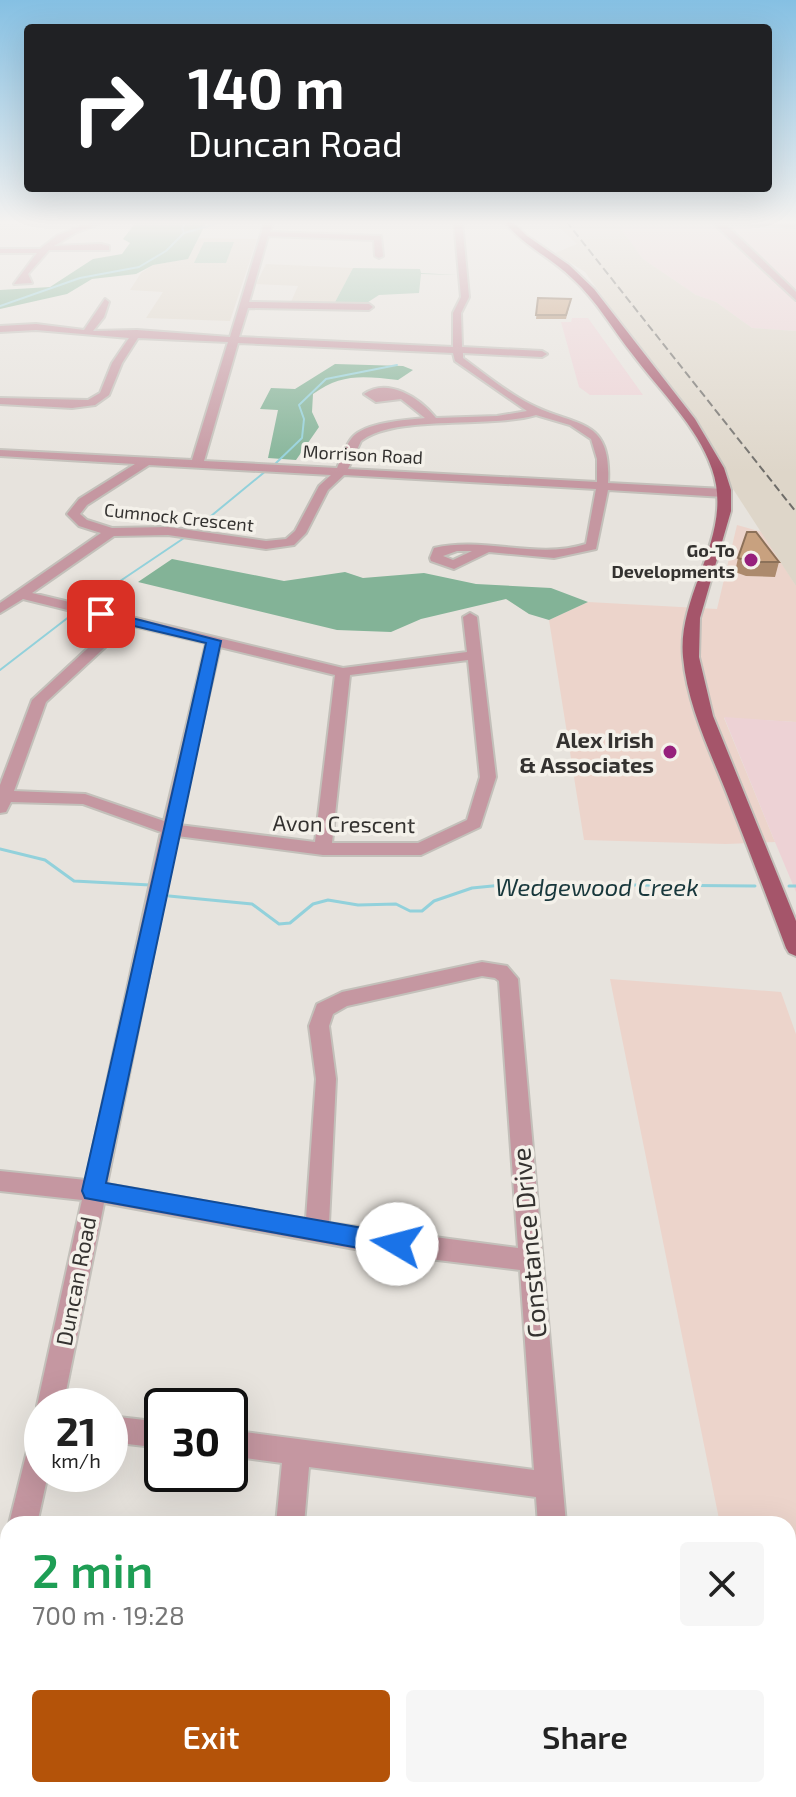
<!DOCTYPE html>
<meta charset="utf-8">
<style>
:root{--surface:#fff;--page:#f6f6f6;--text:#222;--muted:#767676;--accent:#b45309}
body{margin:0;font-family:"Exo 2",sans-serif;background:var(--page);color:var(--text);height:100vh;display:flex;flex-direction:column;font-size:30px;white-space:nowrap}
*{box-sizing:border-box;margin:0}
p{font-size:26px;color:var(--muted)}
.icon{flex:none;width:44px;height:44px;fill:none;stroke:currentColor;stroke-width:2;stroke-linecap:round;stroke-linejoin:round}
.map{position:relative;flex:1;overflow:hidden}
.details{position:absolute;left:0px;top:1516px;width:796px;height:282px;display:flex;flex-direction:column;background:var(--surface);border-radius:24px 24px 0 0;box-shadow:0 8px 32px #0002}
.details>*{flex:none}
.top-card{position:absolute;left:24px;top:24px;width:748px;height:168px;border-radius:8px;box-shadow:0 8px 32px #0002;background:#202124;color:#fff;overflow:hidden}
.speed{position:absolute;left:24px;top:1388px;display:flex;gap:16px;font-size:40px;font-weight:700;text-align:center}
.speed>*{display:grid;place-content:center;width:104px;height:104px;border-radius:50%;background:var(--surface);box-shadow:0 8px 32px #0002;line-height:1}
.speed small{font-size:20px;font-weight:400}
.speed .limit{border:4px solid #111;border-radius:12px;background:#fff;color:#111}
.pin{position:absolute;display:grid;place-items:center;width:68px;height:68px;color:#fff;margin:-34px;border-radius:16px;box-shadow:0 4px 12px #0006}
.me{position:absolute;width:88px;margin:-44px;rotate:278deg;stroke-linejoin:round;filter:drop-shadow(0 0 6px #0008)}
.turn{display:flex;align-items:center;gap:28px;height:168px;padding:0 32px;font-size:36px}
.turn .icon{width:104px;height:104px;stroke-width:2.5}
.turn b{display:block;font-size:56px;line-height:68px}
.round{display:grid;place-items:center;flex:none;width:84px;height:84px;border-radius:8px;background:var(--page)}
.head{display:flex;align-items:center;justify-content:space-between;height:136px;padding:0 32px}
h1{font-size:48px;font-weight:600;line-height:60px;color:#1e9e55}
.primary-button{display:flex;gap:16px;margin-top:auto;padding:16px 32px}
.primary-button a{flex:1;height:92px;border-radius:8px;background:var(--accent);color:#fff;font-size:32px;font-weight:600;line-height:92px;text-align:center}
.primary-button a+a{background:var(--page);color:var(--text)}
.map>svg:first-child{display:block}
.commercial{fill:#ecd4cb}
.industrial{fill:#edd2d5}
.built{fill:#ded6c9}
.green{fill:#9ec3ad}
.forest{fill:#83b397}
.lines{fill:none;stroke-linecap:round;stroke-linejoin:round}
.stream-far1{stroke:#92d1db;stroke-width:2}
.stream{stroke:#92d1db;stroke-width:3}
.minor-casing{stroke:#c3c0ba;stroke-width:4}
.major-casing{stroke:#c3c0ba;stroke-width:4}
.minor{fill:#c597a1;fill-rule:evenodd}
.major{fill:#a5556a;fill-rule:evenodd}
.rail{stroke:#6f6d69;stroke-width:2;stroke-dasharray:8 4;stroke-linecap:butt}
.wall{fill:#ac8a6d}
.building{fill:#c8a17f;stroke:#8c7159;stroke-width:2}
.route{fill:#1a73e8;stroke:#114b97;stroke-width:2}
.poi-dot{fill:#96207c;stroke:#f4f1ea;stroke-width:3}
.labels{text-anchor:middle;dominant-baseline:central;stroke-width:7;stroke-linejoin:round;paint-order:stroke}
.far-street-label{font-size:18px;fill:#343230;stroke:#f4f1ea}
.far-poi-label{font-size:18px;font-weight:bold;fill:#343230;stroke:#f4f1ea;text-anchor:end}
.poi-label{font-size:22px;font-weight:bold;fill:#343230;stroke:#f4f1ea;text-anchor:end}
.street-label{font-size:22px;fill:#343230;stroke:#f4f1ea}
.water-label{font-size:24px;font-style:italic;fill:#17373b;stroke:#f4f1ea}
.near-street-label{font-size:26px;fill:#343230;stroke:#f4f1ea}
</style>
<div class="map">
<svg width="796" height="1797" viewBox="0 0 796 1797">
<rect width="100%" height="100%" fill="#e7e3dd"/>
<!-- commercial -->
<g class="commercial">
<polygon points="737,525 762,532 796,586 796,722 724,718 775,842 726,844 584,840 549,620 588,602 717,609"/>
<polygon points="610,979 781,992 796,1034 796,1778 788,1777 788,1524 720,1524"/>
</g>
<!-- industrial -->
<g class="industrial">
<polygon points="615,221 796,227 796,331 752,328 716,302 696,295 643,259"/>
<polygon points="572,318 588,318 643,395 590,395 579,387 561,322 571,322"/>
<polygon points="724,717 796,722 796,892 775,842"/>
</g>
<!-- built -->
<g class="built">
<polygon points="553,221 615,221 643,259 696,295 716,302 752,328 796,331 796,586 672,395 585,272 555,253 577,244"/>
<polygon points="199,238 257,239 230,321 146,318 163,292 130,290 141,273 153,265 188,259"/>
<polygon points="266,264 353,268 333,306 290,304 298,286 256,284"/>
</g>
<!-- green -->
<g class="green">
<polygon points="204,242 234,242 226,263 194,263"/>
<polygon points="353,268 420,269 421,273 458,275 421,274 419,293 379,295 362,306 333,306"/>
</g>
<!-- forest -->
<g class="forest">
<polygon points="137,221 207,221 188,259 153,265 136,274 92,279 67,294 0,309 0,290 50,287 93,259 122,254 130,243 123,239"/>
<path d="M335,364L403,366L413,370L398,380C364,376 341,373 313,394L312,412L319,427L296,460L268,458L278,410L260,409L271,388L295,389Z"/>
<polygon points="172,559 284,581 345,572 363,578 424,573 476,584 551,588 588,602 549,620 529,614 506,599 421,619 391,632 337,630 138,582"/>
</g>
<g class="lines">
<!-- stream-far1 -->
<g class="stream-far1">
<polyline points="184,233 182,228 187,221"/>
<polyline points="0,306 80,278 139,267 166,251 184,233 226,221"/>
<polyline points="274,465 302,438 304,419 299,405 326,379 397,365"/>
<polyline points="194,530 267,470"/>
<polyline points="83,606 187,536"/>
<polyline points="0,670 74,613"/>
</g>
<!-- stream -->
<g class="stream">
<polyline points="0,849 45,860 74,881 150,885"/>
<polyline points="789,886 796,886"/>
<polyline points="169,896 252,904 279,924 290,923 313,904 328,900 358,905 396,904 410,911 422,911 434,901 472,888 512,884 755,886"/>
</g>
<!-- minor casing -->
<g class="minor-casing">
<g id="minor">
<polygon points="95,221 107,221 75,233 54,246 101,244 109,246 109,250 49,250 28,274 32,283 14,284 37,253 0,253 0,249 40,249 58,235"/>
<path d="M265,221H273L270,232L381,236L383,256L379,258L375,256L374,240L268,236L249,302L369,304L373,307L369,310L248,308L239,337L453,347V313L461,297L454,221H462L469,297L461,313L462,347L542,351L547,354L542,357L463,353V358C485,374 506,392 530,404C576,428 612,416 608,483L724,489L730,493L724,497L608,490L596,549L554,558L489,552L454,569L431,561L430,558L434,548C485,536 536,560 586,544L596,489L344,475L328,490L306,533L294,545L266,549L168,535L114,536L32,593L343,668L467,652L463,617L470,613L477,617L496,777L480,827L421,855H323L177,836L107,1184L306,1219L316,1079L309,1026L317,1004L342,992L482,962L507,966L518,979L566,1524H538L536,1497L309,1467L304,1524H276L282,1463L230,1456V1430L534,1470L520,1270L371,1252L104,1203L63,1406H42V1416L37,1406L82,1200L0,1191V1171L86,1180L161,832L83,804L11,802L6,812L0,813V785L32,700L116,622L23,599L0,613V603L101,533L79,526L67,514L79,499L135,464L0,456V450L192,460L228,342L138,338L122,363L109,395L95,405L72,408L0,404V398L88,400L100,393L112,363L129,338L36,330L0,332V326L36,324L84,330L105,299L109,302L104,317L93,331L137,330L230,337ZM238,343L453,353L455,361L527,411L497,416L436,418C420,398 388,377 364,394L376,402L401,399L425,418C406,420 363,422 351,439C345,447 341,459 337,468L204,461ZM536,415L570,425L591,439L597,459V482L348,469L361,441C396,414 488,429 536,415ZM149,465L331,475L319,486L295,531L286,539L266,541L168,527L112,528L87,520L80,514L87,505ZM457,551H472L453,560L443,556ZM129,625L206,643L164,821L85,794L14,791L46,702ZM220,647L335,675L315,842L179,825ZM468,660L480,777L467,820L418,843H332L350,675ZM482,976L495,978L499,981L518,1248L329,1223L336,1079L329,1026L333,1014L347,1006Z"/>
<polygon points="711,221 796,223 796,227 725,224 796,292 796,300"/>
<polygon points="110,1416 162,1422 162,1448 110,1442"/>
<polygon points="42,1430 42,1474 48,1474 37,1524 9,1524 29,1443 33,1434"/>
<polygon points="8,1574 8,1633 0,1637 0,1577"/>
<rect x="252" y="1790" width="32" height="7"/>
<polygon points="559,1790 591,1790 592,1797 560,1797"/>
</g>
</g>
<!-- major casing -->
<g class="major-casing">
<path id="major" d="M504,221H512L527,236L569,265L594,289L695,419L724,468L731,490V511L700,618L699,657L713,716L796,921V956L789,953L786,948C766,895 746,842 725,789C708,747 687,703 683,657C677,592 735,535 712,469C697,426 660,391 633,355C613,330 597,301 573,279C551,257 523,246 504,221Z"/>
</g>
<!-- minor -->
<use href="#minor" class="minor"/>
<!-- major -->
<use href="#major" class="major"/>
<!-- rail -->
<polyline class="rail" points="566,221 796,512"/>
</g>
<!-- wall -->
<g class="wall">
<polygon points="538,298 571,299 566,319 536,319"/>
<polygon points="738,558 779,562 775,577 746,576 735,572"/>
</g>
<!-- building -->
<g class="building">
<polygon points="538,298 571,299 566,315 536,315"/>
<polygon points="747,532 756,532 779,562 749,562 738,558"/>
</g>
<!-- sky -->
<linearGradient id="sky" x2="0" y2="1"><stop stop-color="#85c0e3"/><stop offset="0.47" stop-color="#f4f2f0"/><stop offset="1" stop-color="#f4f2f0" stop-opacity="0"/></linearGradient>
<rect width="796" height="473" fill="url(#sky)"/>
<!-- route -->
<polygon class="route" points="101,610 221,641 106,1183 397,1234 405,1237 409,1244 405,1252 397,1255 85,1198 82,1191 206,643 96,617 96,611"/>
<!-- markers -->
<g class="poi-dot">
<circle cx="751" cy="560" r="8"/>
<circle cx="670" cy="752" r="8"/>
</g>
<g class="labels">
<!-- far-street labels -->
<g class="far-street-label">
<text transform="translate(363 454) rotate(3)">Morrison Road</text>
<text transform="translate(179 517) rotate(6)">Cumnock Crescent</text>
</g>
<!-- far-poi labels -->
<g class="far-poi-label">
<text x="735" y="550">Go-To<tspan x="735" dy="21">Developments</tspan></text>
</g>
<!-- poi labels -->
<g class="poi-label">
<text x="654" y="739">Alex Irish<tspan x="654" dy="25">&amp; Associates</tspan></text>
</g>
<!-- street labels -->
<g class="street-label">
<text transform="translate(344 823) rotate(1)">Avon Crescent</text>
<text transform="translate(75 1281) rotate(-79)">Duncan Road</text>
</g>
<!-- water labels -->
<g class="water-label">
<text x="597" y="886">Wedgewood Creek</text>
</g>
<!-- near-street labels -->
<g class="near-street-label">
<text transform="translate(528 1243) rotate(-95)">Constance Drive</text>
</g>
</g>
</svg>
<div class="speed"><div>21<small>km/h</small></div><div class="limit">30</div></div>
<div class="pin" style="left:101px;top:614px;background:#d93025"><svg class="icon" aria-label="arrive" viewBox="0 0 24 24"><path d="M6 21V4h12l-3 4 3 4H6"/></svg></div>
<svg class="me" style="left:397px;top:1244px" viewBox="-20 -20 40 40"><circle r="19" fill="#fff"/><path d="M0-13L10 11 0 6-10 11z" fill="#1a73e8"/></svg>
<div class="top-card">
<div class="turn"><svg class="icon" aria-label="right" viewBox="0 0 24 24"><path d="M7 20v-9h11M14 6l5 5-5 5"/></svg><div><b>140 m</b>Duncan Road</div></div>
</div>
<section class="details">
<div class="head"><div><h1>2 min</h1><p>700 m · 19:28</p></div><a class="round"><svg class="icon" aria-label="close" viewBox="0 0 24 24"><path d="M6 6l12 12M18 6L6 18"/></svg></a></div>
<div class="primary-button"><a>Exit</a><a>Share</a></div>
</section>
</div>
